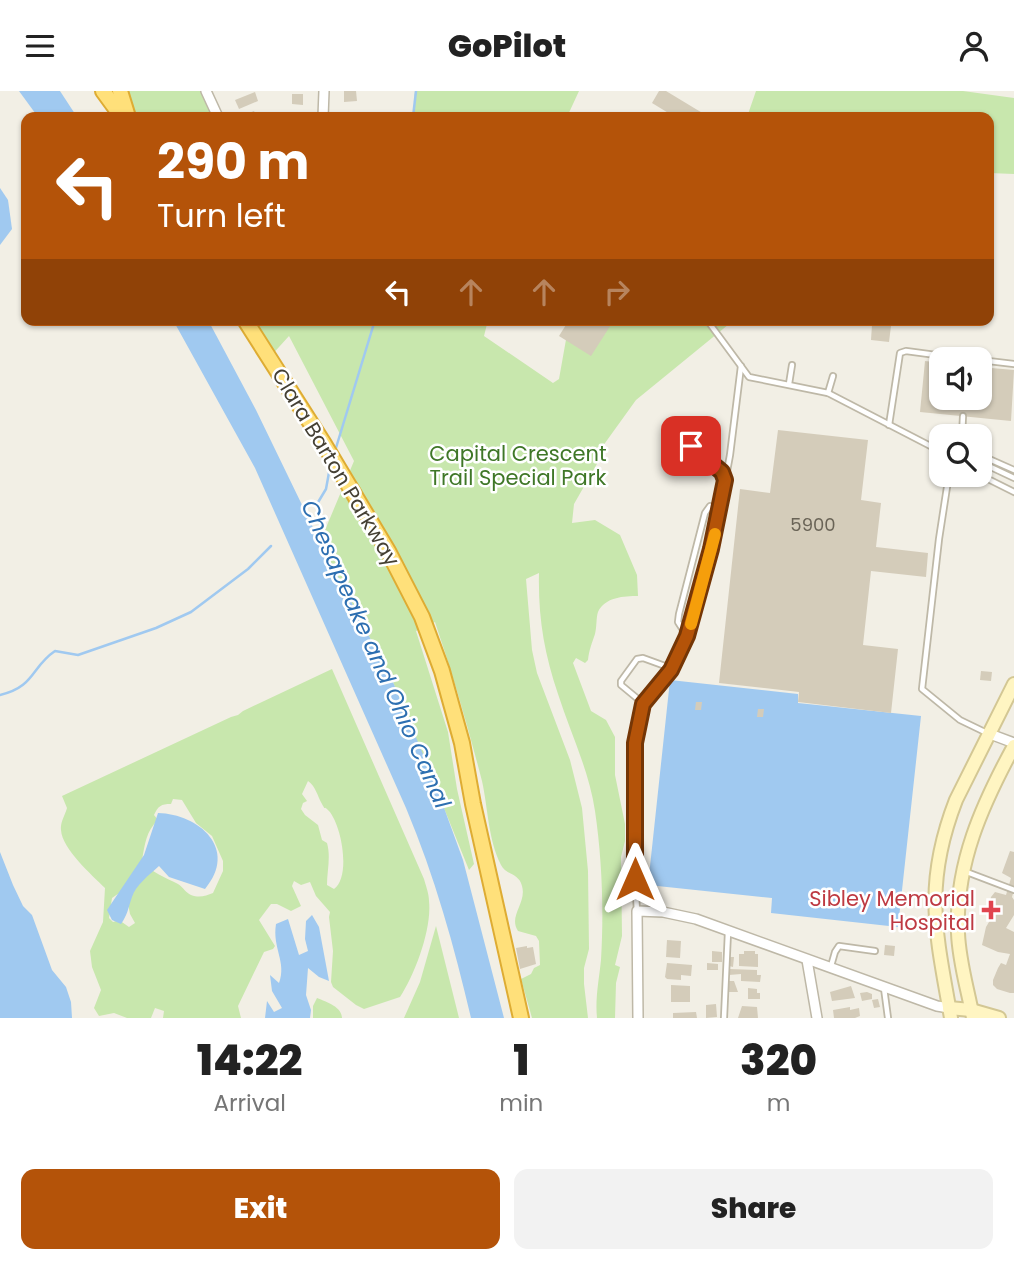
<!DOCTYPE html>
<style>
:root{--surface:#fff;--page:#f2f2f2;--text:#222;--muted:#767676;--accent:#b45309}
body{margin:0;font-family:Poppins,sans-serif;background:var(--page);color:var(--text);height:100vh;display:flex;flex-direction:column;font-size:26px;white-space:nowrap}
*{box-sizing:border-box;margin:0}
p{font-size:23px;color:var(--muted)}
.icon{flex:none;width:38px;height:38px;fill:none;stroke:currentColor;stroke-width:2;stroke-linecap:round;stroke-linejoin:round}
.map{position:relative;height:927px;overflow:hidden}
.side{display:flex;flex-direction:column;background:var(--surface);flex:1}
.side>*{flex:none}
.banner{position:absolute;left:21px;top:21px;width:973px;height:214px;border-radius:14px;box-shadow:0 2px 5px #0004;background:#b45309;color:#fff;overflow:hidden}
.tools{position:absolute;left:929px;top:256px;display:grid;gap:14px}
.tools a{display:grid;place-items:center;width:63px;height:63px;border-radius:14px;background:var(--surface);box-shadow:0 2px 5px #0004;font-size:35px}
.pin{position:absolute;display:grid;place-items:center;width:60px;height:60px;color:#fff;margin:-30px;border-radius:14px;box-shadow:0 4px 10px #0006}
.me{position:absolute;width:77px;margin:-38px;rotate:0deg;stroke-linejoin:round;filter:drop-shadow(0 0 5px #0008)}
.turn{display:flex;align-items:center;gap:24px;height:147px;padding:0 21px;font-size:32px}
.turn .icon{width:91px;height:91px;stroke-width:2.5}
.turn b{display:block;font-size:49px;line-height:60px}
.lanes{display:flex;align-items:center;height:66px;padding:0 21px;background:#0003;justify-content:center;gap:35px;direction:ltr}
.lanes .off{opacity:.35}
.eta{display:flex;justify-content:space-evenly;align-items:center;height:119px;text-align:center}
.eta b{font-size:42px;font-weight:800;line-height:49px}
.button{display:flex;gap:14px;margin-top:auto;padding:14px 21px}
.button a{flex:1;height:80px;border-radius:14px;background:var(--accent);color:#fff;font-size:28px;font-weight:800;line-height:80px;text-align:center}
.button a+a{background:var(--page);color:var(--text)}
header{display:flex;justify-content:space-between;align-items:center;height:91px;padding:0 21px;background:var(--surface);font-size:32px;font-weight:800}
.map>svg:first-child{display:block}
.green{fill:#c8e7ad;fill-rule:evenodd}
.water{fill:#a0c9f0}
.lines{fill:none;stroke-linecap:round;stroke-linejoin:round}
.stream{stroke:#a0c9f0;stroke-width:2.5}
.building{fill:#d4ccba}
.service-casing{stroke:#beb8a7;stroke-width:8}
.minor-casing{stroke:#beb8a7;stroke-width:12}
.secondary-casing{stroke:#d3c794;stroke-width:16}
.trunk-casing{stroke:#deac33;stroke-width:18}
.service{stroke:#fff;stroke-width:4.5}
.minor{stroke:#fff;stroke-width:9}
.secondary{stroke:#fff5c2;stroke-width:12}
.trunk{stroke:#ffe07a;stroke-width:14}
.route-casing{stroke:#753606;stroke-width:18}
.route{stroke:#b45309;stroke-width:12}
.slow{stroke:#f59e0b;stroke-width:12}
.health-dot{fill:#e0444e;stroke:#fff;stroke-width:2.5}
.labels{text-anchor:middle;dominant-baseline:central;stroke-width:5;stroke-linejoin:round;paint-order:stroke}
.number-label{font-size:18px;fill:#696356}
.park-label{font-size:21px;fill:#3f7727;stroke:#fff}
.street-label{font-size:21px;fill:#454034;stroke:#fff}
.health-label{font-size:21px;fill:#be3a42;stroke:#fff;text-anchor:end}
.water-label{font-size:23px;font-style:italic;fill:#2d6fb1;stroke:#fff}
</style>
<header><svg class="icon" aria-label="menu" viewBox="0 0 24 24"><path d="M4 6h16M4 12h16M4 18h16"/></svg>GoPilot<svg class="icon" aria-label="person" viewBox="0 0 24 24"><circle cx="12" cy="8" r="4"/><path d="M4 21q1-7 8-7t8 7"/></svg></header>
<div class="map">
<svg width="1014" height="927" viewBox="0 0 1014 927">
<rect width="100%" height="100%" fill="#f2efe5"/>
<!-- green -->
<g class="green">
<polygon points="120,0 208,0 220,26 128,26"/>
<polygon points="415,0 579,0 567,26 413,26"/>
<polygon points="756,0 963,0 1014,7 1014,83 989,82 989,26 747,26"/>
<path d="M245,229H488L484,245L553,292L559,288L567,243L607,229H734L636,309L600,359L602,364L574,413L572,432L595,429L620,444L637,484L638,505C624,505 605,506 598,521C596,527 597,535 595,543C592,552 589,559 588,569L585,572L576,567L573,572L591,620L606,629L615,646V684L625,733V750L621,766L622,845L615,874L620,876L616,892L615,927H597C595,907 599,889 601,869C604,820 602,767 595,720C589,679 570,641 558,603C544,561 538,526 539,482L526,488L532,559L537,582L570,669L582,717L588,780L589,858L584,877V893L588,927H532L521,888L531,883L534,877L540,874L539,850L536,845L518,840C508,825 527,812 522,795C519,782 506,784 501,774C488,748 488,717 482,690C468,636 453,584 435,531L416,540L448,641L457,698L474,773L469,779L393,591L320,451L354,370L289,245L269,267Z"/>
<path d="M332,578L424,788C426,795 429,803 429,810C432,838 415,883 400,906L364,918L356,914L333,896L331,891L333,860L329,826L330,821L316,805L310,791L301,794L294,790L292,795L301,815L291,820L277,813H271L259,829L275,855L273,858L264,861L238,915L241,927H163L164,920L155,917L151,927H127L114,922L99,925L94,917L101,899L92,876L90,860L103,831L105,797C92,784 62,758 61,739C60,732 65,724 67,717L62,705L231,626L238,624L243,620ZM308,690C316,696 317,704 322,713C327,722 322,712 329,720C342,735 351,786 334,798L327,794C327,780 331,766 327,752L322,749L318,734L305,724L301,718L303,712L307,710L302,703ZM173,708L182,709L196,732L212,745L223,770V780L213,802C206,805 199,807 191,804C186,802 183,796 178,793C165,786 151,782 142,769C145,753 146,740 158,729L154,724C158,715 161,713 171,713ZM122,800L126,802L130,823L135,832L129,836L119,829L113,831L109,827L112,807Z"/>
<polygon points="436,835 459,927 404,927 420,891"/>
<path d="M317,907C327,911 342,916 342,927H313V915Z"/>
</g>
<!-- water -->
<g class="water">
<polygon points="19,0 60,0 77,26 38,26"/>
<polygon points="0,97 8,109 12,138 0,154"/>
<path d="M173,229H208L256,319L320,451L393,591L435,692L463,769L504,927H471C454,855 435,786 406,717L255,377Z"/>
<polygon points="670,589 798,603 798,612 921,625 898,836 771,822 772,807 648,794"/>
<path d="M158,722C199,723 239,758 205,798L169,786L159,775C149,784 136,794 132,806C128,817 128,823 121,833L112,829L107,819L144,764Z"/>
<polygon points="0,761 13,794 23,815 32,824 52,879 66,896 71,911 72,927 0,927"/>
<path d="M312,824L319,836L329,890L319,886L308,877L306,904L311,919L310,927H265L267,910L274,921L282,917L272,900L270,884L279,892C287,871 272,857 276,833L288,828L299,864L308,860L305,848L306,830Z"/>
</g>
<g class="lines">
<!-- stream -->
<g class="stream">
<polyline points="413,26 416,0"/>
<polyline points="335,360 375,229"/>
<polyline points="317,413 326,398 330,376"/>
<path d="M0,604C35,596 31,576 55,560L78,564L156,537L191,521L248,478L271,455"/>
</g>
</g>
<!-- building -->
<g class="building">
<polygon points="344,0 356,0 357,10 344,11"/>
<polygon points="659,0 666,0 709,26 675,26 652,12"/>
<polygon points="255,1 258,10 239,18 235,9"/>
<polygon points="292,3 303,3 303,14 292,13"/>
<polygon points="254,20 257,26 239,26"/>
<polygon points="569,229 576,229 584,235 588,229 614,229 591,265 559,245"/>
<polygon points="872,234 891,235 889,251 871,249"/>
<polygon points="925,270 942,272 942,306 980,306 980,276 1014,279 1011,330 920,321"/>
<polygon points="778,339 868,349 861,409 881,412 876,456 928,462 926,486 871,480 863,554 898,558 891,622 798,611 799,601 719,592 740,398 770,402"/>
<polygon points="981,580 992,581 991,590 980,589"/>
<polygon points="696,611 702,611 701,619 695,619"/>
<polygon points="758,618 764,618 763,626 757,626"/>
<polygon points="1010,760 1014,761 1014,799 1012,806 1014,809 1014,824 1006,837 1014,841 1014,902 1010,902 997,898 993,894 993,889 998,877 1001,872 1006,874 1010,863 998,861 982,854 986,836 992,826 987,824 991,806 995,801 1006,804 1011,787 1002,782"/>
<polygon points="667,849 681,850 680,867 666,866"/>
<polygon points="885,854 895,855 894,865 884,864"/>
<polygon points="527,855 527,857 533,856 536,873 520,878 516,857"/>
<polygon points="712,860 722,861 722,871 712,871"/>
<polygon points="744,860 755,860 755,863 758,863 758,876 739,875 739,863 744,863"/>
<polygon points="729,866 734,866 733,876 729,875"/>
<polygon points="667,872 692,874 691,885 681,884 681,889 667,888 665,886"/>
<polygon points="707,872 718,873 718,879 707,879"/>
<polygon points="729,878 757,879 757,884 761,884 760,891 741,890 741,883 729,884"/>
<polygon points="726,890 734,890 738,901 729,901"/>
<polygon points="671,894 690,895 690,911 671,911"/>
<polygon points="851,895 855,907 832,910 830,901"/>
<polygon points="748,897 757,898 757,902 760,902 760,908 748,908"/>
<polygon points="867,901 872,903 872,908 862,910 860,902"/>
<polygon points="878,908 880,916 874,917 872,909"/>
<polygon points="716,913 717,926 706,927 706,914"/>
<polygon points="742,915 757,916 758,927 738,927"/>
<polygon points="850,916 850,919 859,917 860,925 855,927 834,927 833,919"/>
<polygon points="696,921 697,927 673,927 673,922"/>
</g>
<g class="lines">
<!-- service casing -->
<g class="service-casing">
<g id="service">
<polyline points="707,229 749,286 828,302 942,361"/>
<polyline points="980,269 1014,273"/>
<polyline points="789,293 792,274"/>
<polyline points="828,302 833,285"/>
<polyline points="889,334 900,262 906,260 966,268"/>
<polyline points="962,345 963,325"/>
<polyline points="691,355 722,381 725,388"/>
<polyline points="980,364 1014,379"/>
<polyline points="980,371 1014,387"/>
<polyline points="949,383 939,448 922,598 960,629 989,643"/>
<polyline points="978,383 1014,401"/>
<polyline points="687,545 678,531 679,523 705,422 710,415 720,418"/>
<polyline points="644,613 621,594 621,590 637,568 643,567 665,575 676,568"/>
<polyline points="964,780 1014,799"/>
<polyline points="637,820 635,788 635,652 644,613 671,579 687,545 720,418 730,364 741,275"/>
<polyline points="831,875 835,861 839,855 875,860"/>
<polyline points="884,897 888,927"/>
<polyline points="724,927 728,841"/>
</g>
</g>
<!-- minor casing -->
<g class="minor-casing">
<g id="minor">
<polyline points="206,0 218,26"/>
<polyline points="323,26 324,0"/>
<polyline points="990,643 1014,652"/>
<polyline points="807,869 817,927"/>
<polyline points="638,927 637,820 663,821 696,828 937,915 949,917"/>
</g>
</g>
<!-- secondary casing -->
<g class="secondary-casing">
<g id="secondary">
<polyline points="949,917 971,919 999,927"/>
<path d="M951,927C936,842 923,794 956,709L1014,593"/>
<path d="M973,927C968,899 959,871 958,842C955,773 982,714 1014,655"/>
</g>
</g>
<!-- trunk casing -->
<g class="trunk-casing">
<g id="trunk">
<polyline points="103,0 122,26"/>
<polyline points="120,0 128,26"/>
<polyline points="245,229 324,353 388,460 422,526 442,580 462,652 473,713 521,927"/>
</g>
</g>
<!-- service -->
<use href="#service" class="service"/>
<!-- minor -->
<use href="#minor" class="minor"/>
<!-- secondary -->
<use href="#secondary" class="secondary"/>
<!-- trunk -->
<use href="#trunk" class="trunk"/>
</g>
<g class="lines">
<!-- route casing -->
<g class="route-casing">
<polyline id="route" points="635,788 635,652 643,613 671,579 687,545 711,458 725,389 722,381 691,355"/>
</g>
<!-- route -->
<use href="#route" class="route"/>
<!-- slow -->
<polyline class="slow" points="691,533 715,443"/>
</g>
<!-- markers -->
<path class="health-dot" d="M987.5 808.5h7v7h7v7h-7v7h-7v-7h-7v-7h7z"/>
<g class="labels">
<!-- number labels -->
<g class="number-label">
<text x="813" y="433">5900</text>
</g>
<!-- park labels -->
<g class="park-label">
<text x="518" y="362">Capital Crescent<tspan x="518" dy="24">Trail Special Park</tspan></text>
</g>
<!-- street labels -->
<g class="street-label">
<text transform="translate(336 376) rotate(59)">Clara Barton Parkway</text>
</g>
<!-- health labels -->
<g class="health-label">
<text x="975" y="807">Sibley Memorial<tspan x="975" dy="24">Hospital</tspan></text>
</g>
<!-- water labels -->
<g class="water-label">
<text transform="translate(376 563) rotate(66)">Chesapeake and Ohio Canal</text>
</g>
</g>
</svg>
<div class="tools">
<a><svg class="icon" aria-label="sound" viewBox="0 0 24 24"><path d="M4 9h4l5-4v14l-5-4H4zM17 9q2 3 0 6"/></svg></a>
<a><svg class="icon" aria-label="search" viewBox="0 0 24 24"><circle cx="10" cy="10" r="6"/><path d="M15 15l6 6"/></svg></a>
</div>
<div class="pin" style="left:691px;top:355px;background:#d93025"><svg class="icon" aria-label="arrive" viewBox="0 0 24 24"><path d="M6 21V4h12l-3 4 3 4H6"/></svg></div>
<svg class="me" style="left:635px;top:788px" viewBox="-20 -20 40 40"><path d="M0-17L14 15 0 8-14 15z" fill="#b45309" stroke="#fff" stroke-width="4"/></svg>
<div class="banner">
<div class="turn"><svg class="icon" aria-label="left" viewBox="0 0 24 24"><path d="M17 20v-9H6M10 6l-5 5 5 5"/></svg><div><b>290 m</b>Turn left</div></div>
<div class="lanes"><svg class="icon" aria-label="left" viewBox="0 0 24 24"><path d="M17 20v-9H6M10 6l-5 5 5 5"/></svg><svg class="icon off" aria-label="ahead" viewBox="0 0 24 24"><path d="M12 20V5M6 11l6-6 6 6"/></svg><svg class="icon off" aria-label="ahead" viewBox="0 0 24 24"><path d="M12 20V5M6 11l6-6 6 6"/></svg><svg class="icon off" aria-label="right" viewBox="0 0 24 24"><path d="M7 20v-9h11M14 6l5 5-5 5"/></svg></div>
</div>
</div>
<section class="side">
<div class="eta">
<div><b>14:22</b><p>Arrival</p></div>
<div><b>1</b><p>min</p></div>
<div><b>320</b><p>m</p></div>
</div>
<div class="button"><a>Exit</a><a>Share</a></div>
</section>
